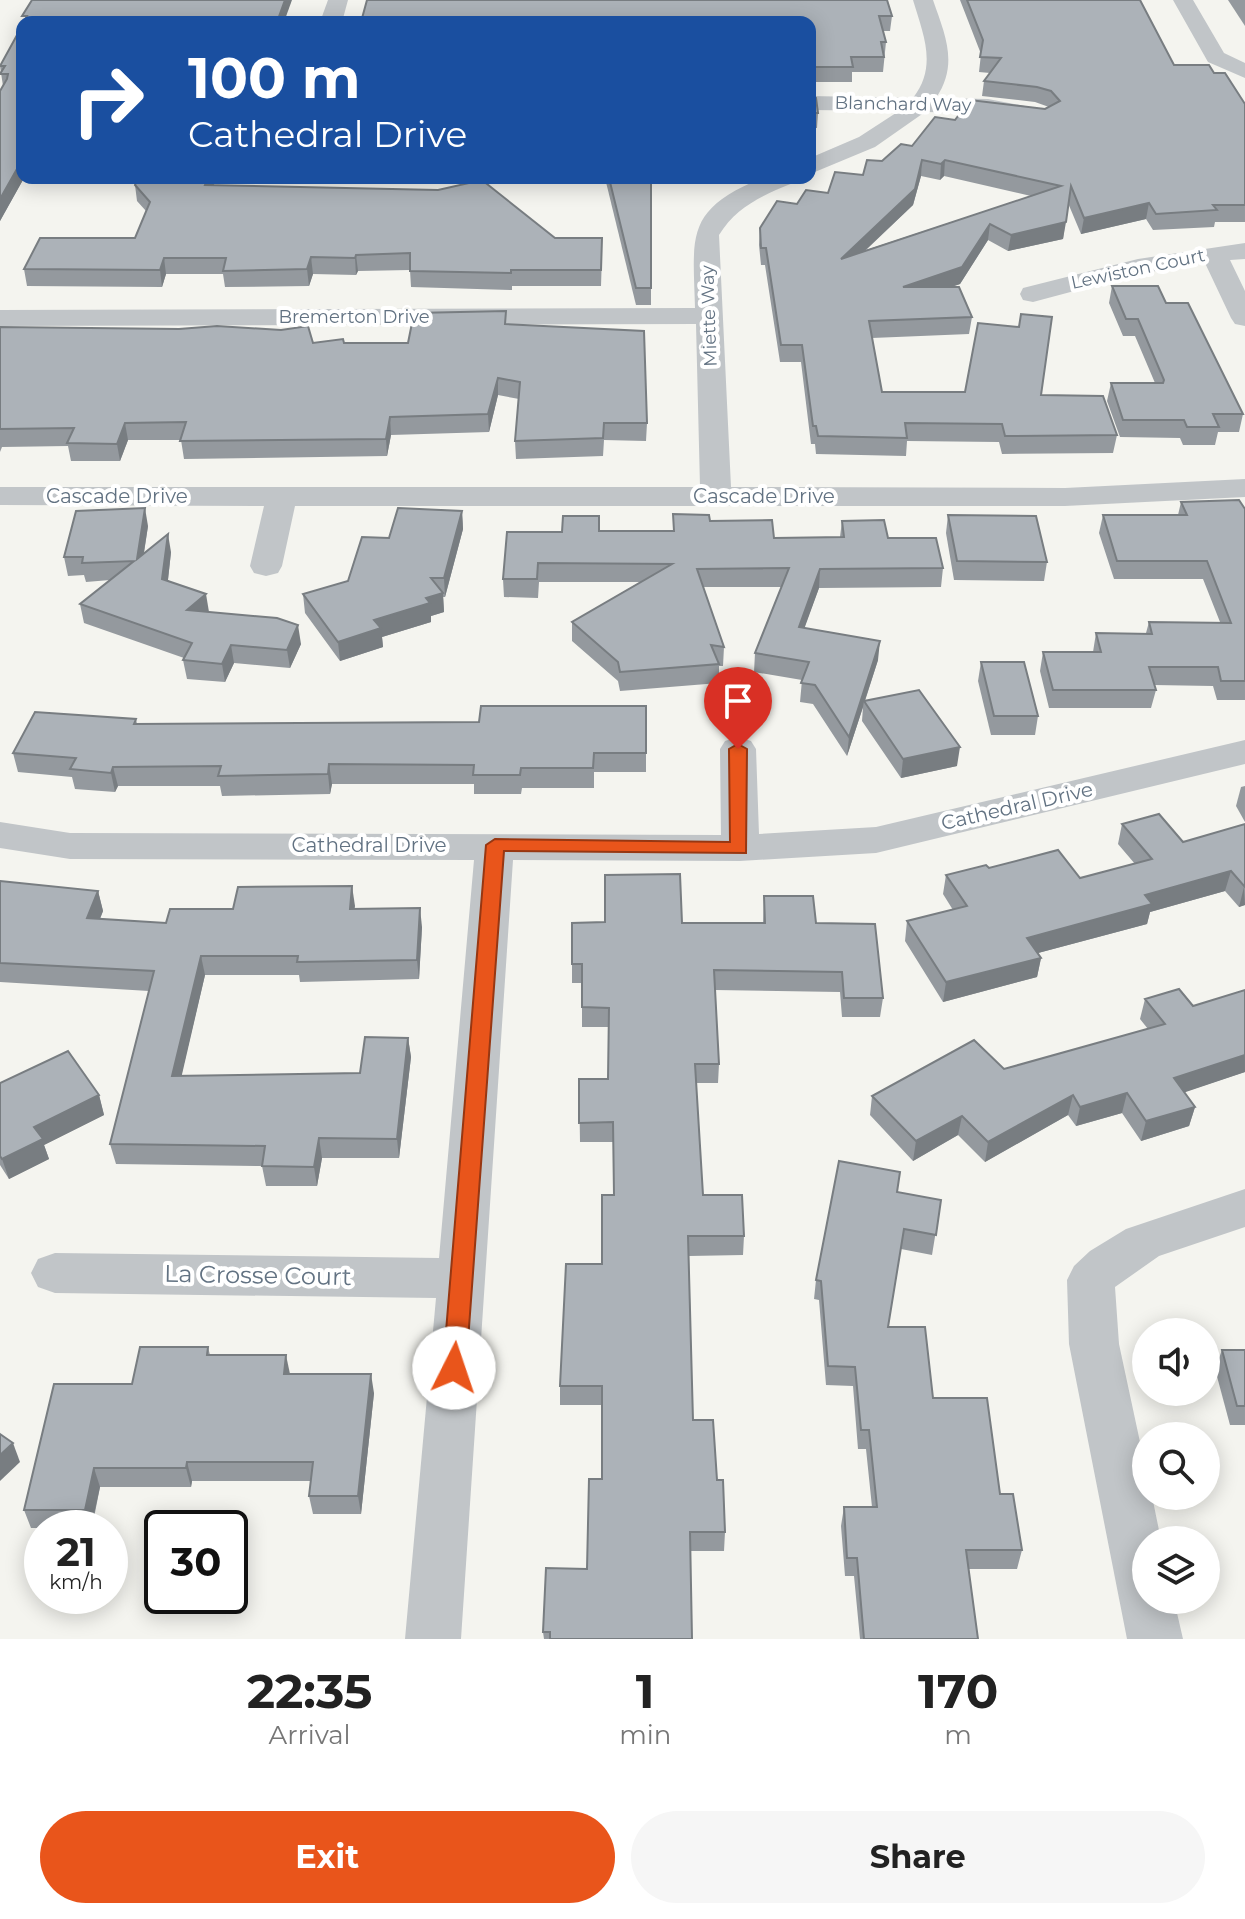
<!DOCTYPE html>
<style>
:root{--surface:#fff;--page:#f6f6f6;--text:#222;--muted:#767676;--accent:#e9551b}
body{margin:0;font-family:Montserrat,sans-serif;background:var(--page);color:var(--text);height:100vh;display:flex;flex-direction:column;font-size:30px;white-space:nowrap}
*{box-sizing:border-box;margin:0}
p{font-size:26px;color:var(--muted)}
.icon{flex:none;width:44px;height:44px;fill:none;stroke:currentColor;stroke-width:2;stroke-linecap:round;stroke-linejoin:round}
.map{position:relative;height:1639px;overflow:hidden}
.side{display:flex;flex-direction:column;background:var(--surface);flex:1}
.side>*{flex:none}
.banner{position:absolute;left:16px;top:16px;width:800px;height:168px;border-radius:16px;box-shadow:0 4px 20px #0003;background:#1a4fa0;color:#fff;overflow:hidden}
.fabs{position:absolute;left:1132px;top:1318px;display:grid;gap:16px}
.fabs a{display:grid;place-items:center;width:88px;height:88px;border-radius:50%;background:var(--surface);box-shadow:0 4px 20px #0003;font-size:40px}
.speed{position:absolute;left:24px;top:1510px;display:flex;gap:16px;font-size:40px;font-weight:700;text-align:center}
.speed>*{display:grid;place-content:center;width:104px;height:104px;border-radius:50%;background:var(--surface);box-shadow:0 4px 20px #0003;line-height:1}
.speed small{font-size:20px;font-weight:400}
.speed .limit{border:4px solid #111;border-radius:12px;background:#fff;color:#111}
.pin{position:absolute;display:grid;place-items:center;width:68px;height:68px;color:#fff;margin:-82px -34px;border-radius:50% 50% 50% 0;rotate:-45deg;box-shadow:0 0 8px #0007}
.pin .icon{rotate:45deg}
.me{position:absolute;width:88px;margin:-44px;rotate:4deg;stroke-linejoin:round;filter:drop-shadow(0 0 6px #0008)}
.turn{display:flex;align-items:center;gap:28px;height:168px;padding:0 40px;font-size:36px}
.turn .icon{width:104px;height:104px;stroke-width:2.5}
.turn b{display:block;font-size:56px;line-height:68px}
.eta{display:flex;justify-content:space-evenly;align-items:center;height:136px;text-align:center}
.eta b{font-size:48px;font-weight:700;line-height:56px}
.action{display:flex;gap:16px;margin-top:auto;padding:16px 40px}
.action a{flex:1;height:92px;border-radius:48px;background:var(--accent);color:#fff;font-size:32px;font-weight:700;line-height:92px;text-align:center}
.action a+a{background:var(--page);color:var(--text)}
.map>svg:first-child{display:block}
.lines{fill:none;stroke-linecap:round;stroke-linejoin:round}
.street{fill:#c1c5c8;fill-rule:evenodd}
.wall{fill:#94999e;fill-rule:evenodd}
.shaded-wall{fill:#787d81}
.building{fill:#acb2b8;stroke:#787d81;stroke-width:2;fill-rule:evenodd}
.route{fill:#e9551b;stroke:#973712;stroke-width:2}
.labels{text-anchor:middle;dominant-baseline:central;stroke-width:8;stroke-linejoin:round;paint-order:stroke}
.far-street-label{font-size:18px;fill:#627282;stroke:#fff}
.street-label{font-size:20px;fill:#627282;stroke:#fff}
.near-street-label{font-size:24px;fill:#627282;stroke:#fff}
</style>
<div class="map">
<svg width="1245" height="1639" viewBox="0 0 1245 1639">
<rect width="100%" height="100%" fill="#f4f4ef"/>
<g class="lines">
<!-- street -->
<g class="street">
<polygon points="328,0 348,0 342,22 320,22"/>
<path d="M913,0H933C945,35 959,64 936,98L988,99L1025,106L1029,111L1017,118L988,113L925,112L875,147L810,174V158L859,137L899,111L810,110V96L913,98C938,66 923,34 913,0Z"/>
<polygon points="1173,0 1193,0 1224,53 1245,63 1245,78 1208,62"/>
<path d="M762,178H796L793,183C763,195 736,207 719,235L731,487L1065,488L1245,479V497L1065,506H295L282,566L278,573L266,576L254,573L250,566L264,506L0,505V487H700L696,324L0,326V310L695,308C693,235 685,210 762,178Z"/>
<polygon points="1245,243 1245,259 1230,260 1245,291 1245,326 1235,324 1231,318 1205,263 1138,274 1033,302 1023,300 1020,294 1023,288 1138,259"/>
<polygon points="738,737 751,741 756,749 759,834 876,827 1245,740 1245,764 876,853 740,861 513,860 461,1639 405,1639 436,1298 55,1293 38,1287 31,1273 38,1259 55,1253 439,1258 474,860 70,859 0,848 0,822 70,833 721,835 720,749 725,741"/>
<polygon points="1245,1189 1245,1227 1159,1256 1115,1287 1119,1344 1146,1470 1146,1496 1152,1496 1161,1540 1146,1540 1146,1600 1174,1600 1183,1639 1127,1639 1069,1344 1067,1280 1074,1266 1090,1251 1126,1229"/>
</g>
</g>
<!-- wall -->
<g class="wall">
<polygon points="367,0 892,16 890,31 883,31 886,42 883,72 852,72 852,82 813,82 812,93"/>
<path d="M960,0H1140L1174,65L1214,73L1245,104V222H1215L1214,227L1153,230L1146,219L1081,234L1068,203L1063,239L1008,251L988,240L960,284L951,287L972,317L969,334L872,338L882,392L1041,395L1117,435L1113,453L1002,454L999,442L907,441L906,456L816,454L815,444H811L801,362H780L765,265H761L759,245L760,228L797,204L828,193L863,175L882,161L912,146L955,120L1045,109L1049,107L1035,102L982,96L984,81L990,73L979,72L981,54ZM921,176L940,180L944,176L1031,196L866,250L913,205Z"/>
<polygon points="1228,0 1245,0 1245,26"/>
<polygon points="22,26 24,178 0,221 0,91 3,86 0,66"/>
<polygon points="810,95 818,113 817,128 810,128"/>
<polygon points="138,178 216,178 214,185 555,238 602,255 601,286 512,286 512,290 411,287 410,270 358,271 356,275 313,274 309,286 225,287 223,274 166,274 162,287 27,286 24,269 135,238 146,211 137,201 135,185"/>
<polygon points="605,178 651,178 651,305 636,305"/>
<polygon points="1112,286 1166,303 1243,414 1239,432 1218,432 1215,445 1183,445 1180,438 1120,437 1107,401 1111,383 1155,383 1135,336 1123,336 1109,303"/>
<polygon points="507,324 647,423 646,441 604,440 603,456 516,459 515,441 519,399 498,395 489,432 391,435 387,456 184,459 181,440 128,440 120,461 71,461 68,446 2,447 0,452 0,327 313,343 408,343"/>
<polygon points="1181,502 1245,509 1245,700 1217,700 1213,686 1154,685 1156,690 1151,708 1049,708 1040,671 1043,652 1093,652 1096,633 1146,633 1149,622 1220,622 1203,579 1114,579 1099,533 1103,515 1178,515"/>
<polygon points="462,511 463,529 445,597 443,597 444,612 431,616 431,622 382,637 383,647 340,661 305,613 303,594 348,581 389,538"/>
<polygon points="673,514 710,521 774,538 840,537 842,521 888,538 943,568 941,587 819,588 804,628 878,660 865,701 957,766 901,778 862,721 863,707 847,756 813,704 800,702 802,680 754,672 755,653 782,587 703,587 724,647 723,666 719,666 719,683 620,691 618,681 572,641 572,622 640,582 539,582 538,598 504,597 503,579 562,532 599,531 673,531"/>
<polygon points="948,515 1047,562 1044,581 954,580 946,533"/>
<polygon points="148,526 144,553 171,552 168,580 209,612 301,644 290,668 234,663 225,682 187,679 183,660 184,658 84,623 80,604 110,580 86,582 84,575 68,576 64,557"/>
<polygon points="981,662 1038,716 1035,735 991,735 978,681"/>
<polygon points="646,706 646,772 594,772 594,788 522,788 521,794 474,794 474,784 332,784 330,794 222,796 220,786 118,786 115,792 75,789 72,777 18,772 13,753 136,719 137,724 479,722"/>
<polygon points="1245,786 1245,822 1236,806 1241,787"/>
<polygon points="1122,824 1183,842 1245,824 1245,905 1239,907 1225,891 1150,912 1147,924 1038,953 1041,958 1037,977 943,1002 905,941 907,921 953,910 943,894 946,875 989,868 1080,878 1135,864 1118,844"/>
<polygon points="0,881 98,891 103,911 100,919 166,923 352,886 354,909 422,927 419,979 300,982 299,975 205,975 181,1076 360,1073 408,1038 411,1057 399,1158 322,1158 317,1186 266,1186 262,1166 116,1164 110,1144 149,991 0,982"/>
<polygon points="764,896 816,923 883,998 880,1017 842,1017 840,992 715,990 719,1064 718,1083 696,1083 703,1195 744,1236 743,1255 689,1256 693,1420 717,1480 725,1532 724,1551 690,1551 692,1639 544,1639 543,1632 587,1569 602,1479 602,1405 560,1405 560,1386 602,1264 614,1195 613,1142 580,1142 579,1079 608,1079 609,1027 582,1027 582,983 572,983 572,964 682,923 763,923"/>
<polygon points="1145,999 1245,1072 1184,1092 1195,1107 1189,1126 1141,1141 1122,1113 1076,1126 1068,1115 985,1162 958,1135 913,1161 870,1115 872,1096 1004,1069 1148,1029 1140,1019"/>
<polygon points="0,1083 99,1095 104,1115 44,1145 49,1159 9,1179 0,1165"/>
<polygon points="897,1192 941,1200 932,1255 901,1249 888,1327 933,1398 1000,1494 1022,1550 1017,1569 968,1569 978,1639 860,1639 854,1576 845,1576 841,1526 844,1507 872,1507 866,1449 858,1449 853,1386 826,1385 819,1300 814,1299 816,1280"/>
<polygon points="208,1347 210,1355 374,1393 361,1514 313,1514 309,1496 311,1481 192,1481 191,1487 100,1487 92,1528 31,1528 24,1510 132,1384"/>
<polygon points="1222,1350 1245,1350 1245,1425 1230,1425 1215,1369"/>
</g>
<!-- shaded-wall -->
<g class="shaded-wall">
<polygon points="285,0 292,0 284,22 277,22"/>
<polygon points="813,78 812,93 810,94 810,80"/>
<polygon points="22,160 22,178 24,178 0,221 0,199"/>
<polygon points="922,160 921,176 913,205 839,275 841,259"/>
<polygon points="945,160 944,176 940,180 941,164"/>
<polygon points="208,178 216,178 208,201 205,185"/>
<polygon points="1149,203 1146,219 1081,234 1084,218"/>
<polygon points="1066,222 1063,239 1008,251 1011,235"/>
<polygon points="990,224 988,240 960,284 901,304 903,287"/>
<polygon points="356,255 358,271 356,275 355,258"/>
<polygon points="311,257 313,274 309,286 307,269"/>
<polygon points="164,258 166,274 162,287 160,270"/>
<polygon points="498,378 498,395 489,432 488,414"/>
<polygon points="390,417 391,435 387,456 386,439"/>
<polygon points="125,423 128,440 120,461 117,444"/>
<polygon points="145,508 148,526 140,577 137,559"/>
<polygon points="462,511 463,529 445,597 444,578"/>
<polygon points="168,534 171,552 166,597 162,579"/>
<polygon points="820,569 819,588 798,646 799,627"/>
<polygon points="443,593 444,612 431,616 431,622 382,637 383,647 340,661 338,642 374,620 426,598"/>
<polygon points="206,594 209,612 187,610"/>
<polygon points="298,625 301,644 290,668 287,650"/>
<polygon points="880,641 878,660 864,703 864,701 863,707 847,756 849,737"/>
<polygon points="231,645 234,663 225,682 222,664"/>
<polygon points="960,747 957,766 901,778 903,759"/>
<polygon points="329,764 332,784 330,794 328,774"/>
<polygon points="113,767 118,786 115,792 111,773"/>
<polygon points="1231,871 1225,891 1150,912 1147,924 1023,957 1027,938 1145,895"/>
<polygon points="352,886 355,906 352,929 350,909"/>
<polygon points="1244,887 1245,905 1239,907"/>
<polygon points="98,891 103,911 92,938 87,918"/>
<polygon points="420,908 422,927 419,979 417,960"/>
<polygon points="201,956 205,975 177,1096 172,1076"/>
<polygon points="1041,958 1037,977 943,1002 946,982"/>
<polygon points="408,1038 411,1057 399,1158 397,1139"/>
<polygon points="1245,1055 1245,1072 1168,1098 1174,1078"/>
<polygon points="1127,1093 1122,1113 1076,1126 1080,1107"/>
<polygon points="99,1095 104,1115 44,1145 49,1159 9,1179 2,1159 34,1127"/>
<polygon points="1073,1095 1068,1115 985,1162 988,1142"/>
<polygon points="1195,1107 1189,1126 1141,1141 1146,1121"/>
<polygon points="962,1116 958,1135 913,1161 916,1141"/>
<polygon points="319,1138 322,1158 317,1186 314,1167"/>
<polygon points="286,1355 290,1374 284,1374"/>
<polygon points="371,1374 374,1393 361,1514 358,1496"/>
<polygon points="13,1443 20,1462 0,1481 0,1455"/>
<polygon points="187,1462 192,1481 191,1487 186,1468"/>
<polygon points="94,1468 100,1487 91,1528 85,1510"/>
</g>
<!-- building -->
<g class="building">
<polygon points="32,0 285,0 277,22 24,22 27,16 22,16"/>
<polygon points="367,0 887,0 892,16 879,16 886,42 881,42 884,57 851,57 853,67 812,67 813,78 810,80 810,22 361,22"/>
<path d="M967,0H1140L1174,65H1209L1214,73H1225L1245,104V205H1213L1217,210L1156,214L1149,203L1084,218L1071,186L1066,222L1011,235L990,224L962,267L903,287H959L972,317L869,321L882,392H965L978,323L1019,327L1021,314L1052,317L1041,395L1103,396L1117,435L1005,436L1002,424L905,423L907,438L818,436L816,426H813L802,345H781L766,248H761L760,228L777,201L797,204L806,190L828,193L835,172L863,175L867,160L882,161L901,144L912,146L935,117L955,120L970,100L1045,109L1060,101L1051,91L1037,87L984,81L1001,58L980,57L983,40ZM922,160L941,164L945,160L1061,186L841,259L915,189Z"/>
<polygon points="22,26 22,160 0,199 0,91 7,79 8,74 0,74 5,66 0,66"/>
<polygon points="810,95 816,98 818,113 810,113"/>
<polygon points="138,178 208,178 205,185 438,190 482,180 555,238 602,238 601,270 511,270 511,273 410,271 410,253 356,255 355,258 311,257 307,269 223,271 226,258 164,258 160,270 24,269 40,238 135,238 150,202 135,185"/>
<polygon points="609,178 651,178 651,288 636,288"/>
<polygon points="1112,286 1158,286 1166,303 1188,303 1243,414 1213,414 1219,427 1187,427 1184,420 1123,420 1111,383 1163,383 1164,380 1138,319 1126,319"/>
<polygon points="506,311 505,324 644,331 647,423 604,423 603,438 515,441 520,382 498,378 488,414 390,417 386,439 180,441 186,422 125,423 117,444 67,443 74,428 0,429 0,327 179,329 217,326 281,330 308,326 313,343 343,339 344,343 408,343 414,313"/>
<polygon points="1239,500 1245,509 1245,681 1221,681 1218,667 1149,667 1156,690 1053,690 1043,652 1101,652 1096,633 1152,634 1149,622 1231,623 1207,561 1117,561 1103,515 1187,515 1181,502"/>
<polygon points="145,508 137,559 168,534 162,579 206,594 187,610 277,618 298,625 287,650 231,645 222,664 183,660 192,643 80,604 134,561 82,563 83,557 64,557 76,511"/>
<polygon points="398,508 462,511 444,578 431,578 443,593 426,598 430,603 374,620 381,628 338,642 303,594 348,581 362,537 389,538"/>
<polygon points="673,514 709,515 710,521 772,520 774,538 844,537 842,521 884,520 888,538 936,538 943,568 820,569 799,627 880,641 849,737 815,685 801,683 809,662 755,653 789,568 697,569 724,647 711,645 719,664 620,672 618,662 572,622 672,564 538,563 537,579 503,579 507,532 562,532 563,516 599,516 599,531 674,531"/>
<polygon points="948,515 1036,516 1047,562 957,561"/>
<polygon points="981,662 1024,662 1038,716 994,716"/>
<polygon points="919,690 960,747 903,759 864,701"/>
<polygon points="481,706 646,706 646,753 594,753 593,768 521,768 520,775 473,775 474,765 329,764 328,774 218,776 221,766 113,767 111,773 70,769 76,758 13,753 35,712 136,719 134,724 479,722"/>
<polygon points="1159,814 1183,842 1245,824 1245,887 1231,871 1145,895 1152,904 1027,938 1041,958 946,982 907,921 967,906 946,875 986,865 989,868 1058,850 1080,878 1152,859 1122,824"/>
<polygon points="680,874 682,923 765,923 764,896 813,896 816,923 875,924 883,998 844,998 842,972 714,970 719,1064 695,1064 703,1195 742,1195 744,1236 688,1236 693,1420 713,1420 717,1480 723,1480 725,1532 690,1532 692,1639 550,1639 550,1632 543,1632 546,1568 587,1569 589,1479 602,1479 602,1386 560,1386 566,1264 602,1264 602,1195 614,1195 613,1122 579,1123 579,1079 608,1079 609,1008 582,1007 582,964 572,964 572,923 605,922 605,875"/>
<polygon points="0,881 98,891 87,918 166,923 170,909 233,909 238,887 352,886 350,909 420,908 417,960 297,962 298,956 201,956 172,1076 360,1073 365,1037 408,1038 397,1139 319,1138 314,1167 262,1166 265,1146 110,1144 154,971 0,963"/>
<polygon points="1179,989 1193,1006 1245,990 1245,1055 1174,1078 1195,1107 1146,1121 1127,1093 1080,1107 1073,1095 988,1142 962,1116 916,1141 872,1096 974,1040 1004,1069 1165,1024 1145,999"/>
<polygon points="68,1051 99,1095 34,1127 43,1139 2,1159 0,1156 0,1083"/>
<polygon points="839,1161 900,1172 897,1192 941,1200 936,1235 904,1229 888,1327 925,1327 933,1398 987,1398 1000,1494 1013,1494 1022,1550 966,1550 978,1639 864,1639 857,1558 847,1558 844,1507 877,1507 869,1430 861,1430 855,1367 828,1366 821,1281 816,1280"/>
<polygon points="140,1347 208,1347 207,1355 286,1355 284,1374 371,1374 358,1496 309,1496 313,1462 187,1462 186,1468 94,1468 85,1510 24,1510 54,1384 132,1384"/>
<polygon points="1222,1350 1245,1350 1245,1406 1237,1406"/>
<polygon points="0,1434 13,1443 0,1455"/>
</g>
<!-- route -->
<polygon class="route" points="738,744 747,749 746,853 504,851 466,1368 463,1375 454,1378 446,1375 443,1368 486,845 495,839 730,842 729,749"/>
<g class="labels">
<!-- far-street labels -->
<g class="far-street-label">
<text transform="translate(903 104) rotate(1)">Blanchard Way</text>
<text transform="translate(1138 269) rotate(-12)">Lewiston Court</text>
<text transform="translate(709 316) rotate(-92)">Miette Way</text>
<text x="354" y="317">Bremerton Drive</text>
</g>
<!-- street labels -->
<g class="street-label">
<text x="117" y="496">Cascade Drive</text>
<text x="764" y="496">Cascade Drive</text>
<text transform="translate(1017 806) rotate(-13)">Cathedral Drive</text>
<text x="369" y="845">Cathedral Drive</text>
</g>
<!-- near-street labels -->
<g class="near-street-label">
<text transform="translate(258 1275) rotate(1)">La Crosse Court</text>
</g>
</g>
</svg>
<div class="fabs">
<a><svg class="icon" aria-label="sound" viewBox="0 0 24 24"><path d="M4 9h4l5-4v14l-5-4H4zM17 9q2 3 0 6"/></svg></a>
<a><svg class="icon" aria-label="search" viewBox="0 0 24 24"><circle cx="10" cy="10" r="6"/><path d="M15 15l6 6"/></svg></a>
<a><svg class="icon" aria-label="layers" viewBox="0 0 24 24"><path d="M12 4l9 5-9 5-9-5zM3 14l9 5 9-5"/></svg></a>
</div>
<div class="speed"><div>21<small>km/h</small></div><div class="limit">30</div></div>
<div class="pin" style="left:738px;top:749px;background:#d93025"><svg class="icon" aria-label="arrive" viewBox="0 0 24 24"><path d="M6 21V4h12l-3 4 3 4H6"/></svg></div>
<svg class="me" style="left:454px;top:1368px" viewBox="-20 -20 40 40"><circle r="19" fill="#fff"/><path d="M0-13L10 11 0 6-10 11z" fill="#e9551b"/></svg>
<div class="banner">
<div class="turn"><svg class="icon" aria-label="right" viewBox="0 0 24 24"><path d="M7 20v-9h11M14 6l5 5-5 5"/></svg><div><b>100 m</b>Cathedral Drive</div></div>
</div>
</div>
<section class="side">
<div class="eta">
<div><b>22:35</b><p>Arrival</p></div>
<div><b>1</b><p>min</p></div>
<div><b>170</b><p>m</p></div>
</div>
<div class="action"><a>Exit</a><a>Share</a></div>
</section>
